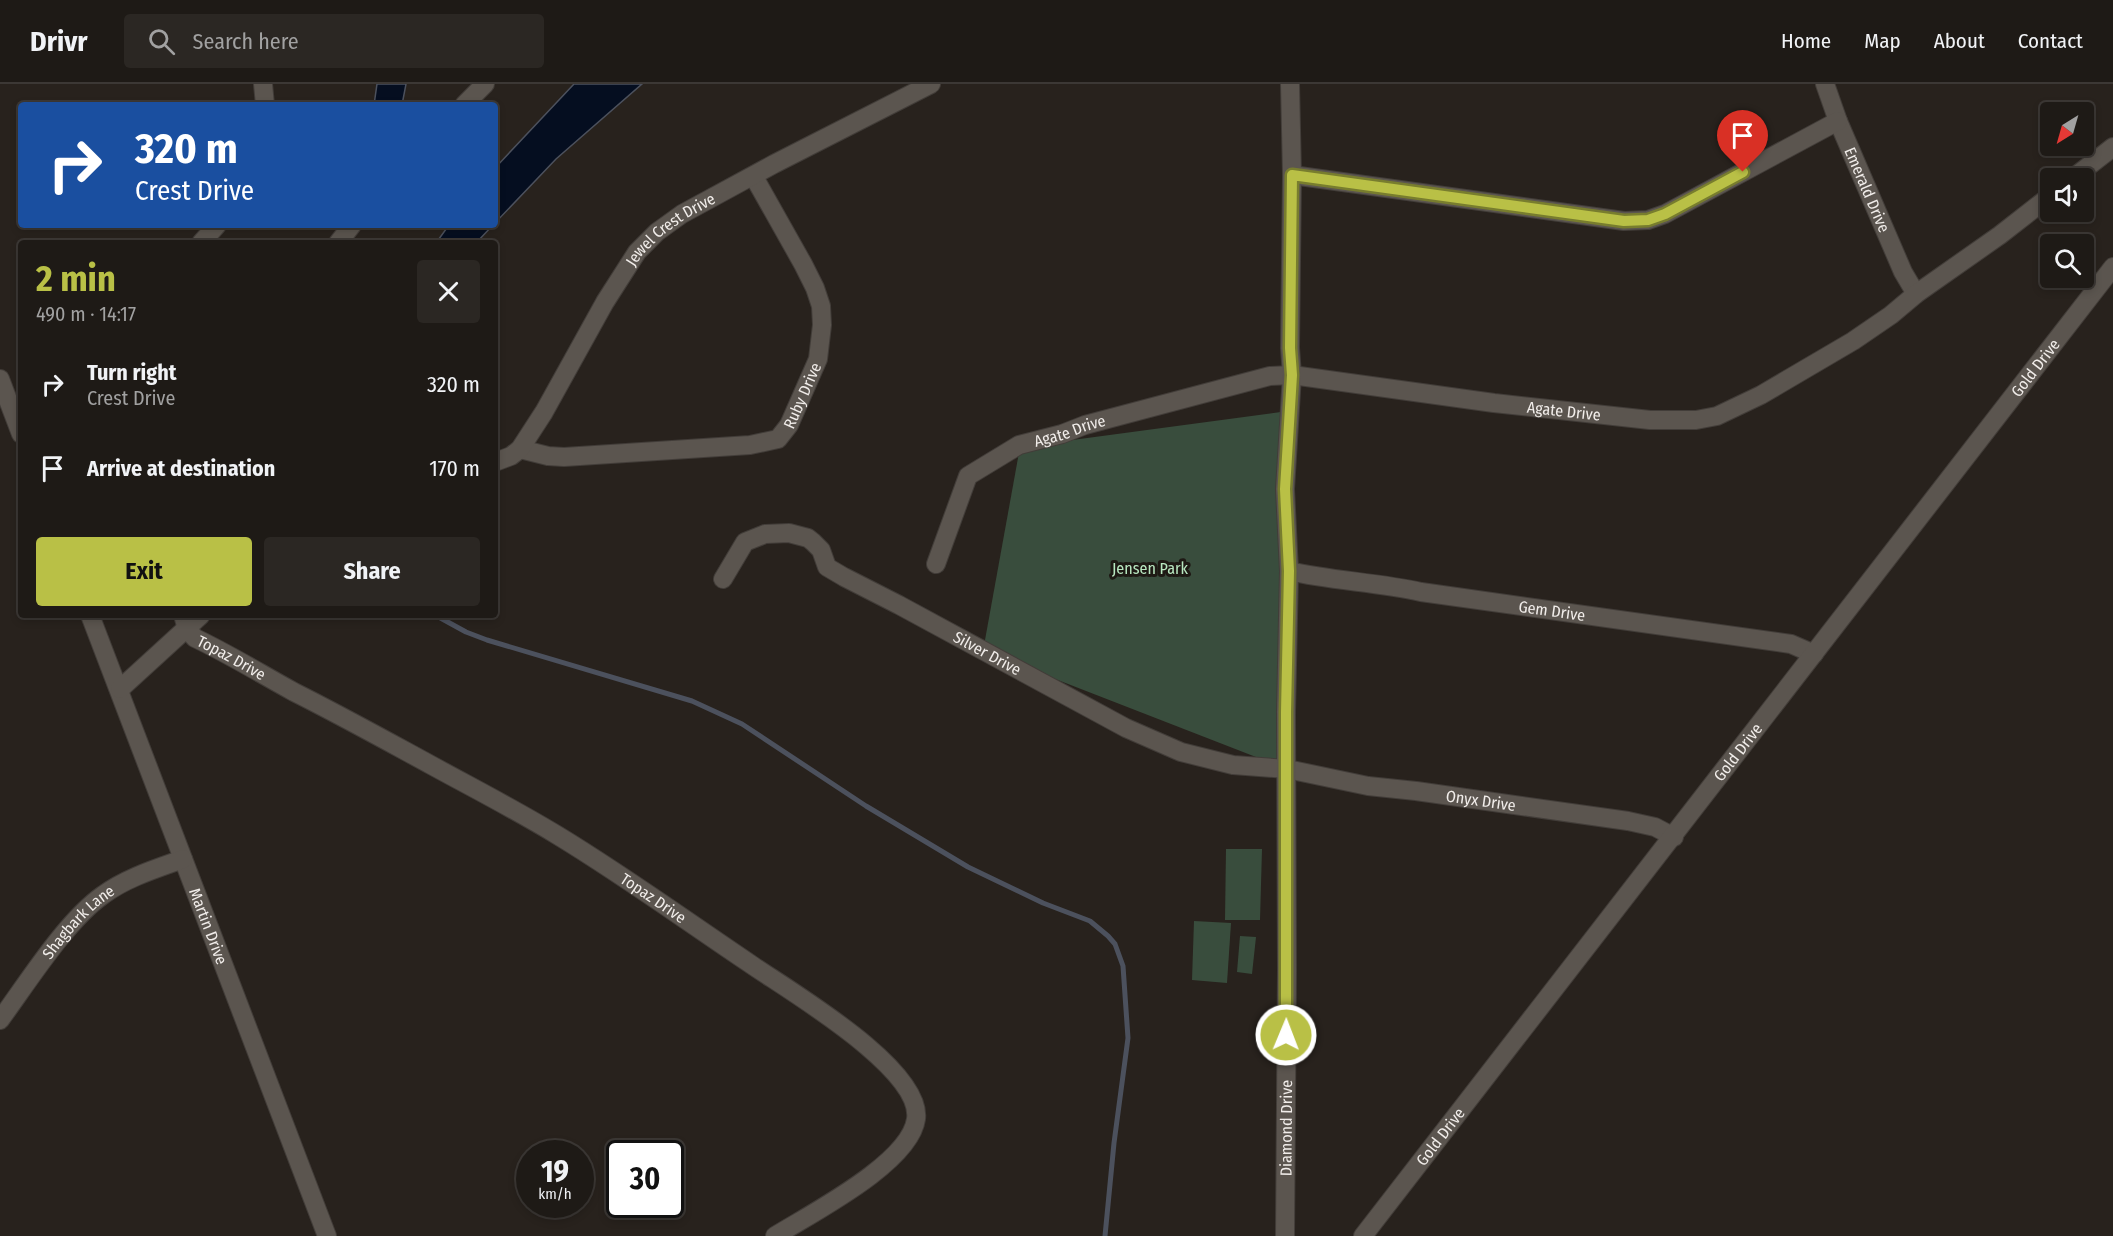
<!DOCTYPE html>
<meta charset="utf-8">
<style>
:root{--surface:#1e1a16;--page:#2b2723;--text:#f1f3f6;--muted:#a1a1a1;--line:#3c3835;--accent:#b9c046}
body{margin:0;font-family:"Fira Sans Condensed",sans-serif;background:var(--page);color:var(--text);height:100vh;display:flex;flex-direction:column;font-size:22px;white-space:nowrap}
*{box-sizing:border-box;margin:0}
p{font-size:20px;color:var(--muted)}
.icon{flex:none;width:33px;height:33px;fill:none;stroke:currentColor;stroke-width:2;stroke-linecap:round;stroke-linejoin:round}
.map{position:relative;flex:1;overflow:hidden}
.panel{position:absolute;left:18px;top:156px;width:480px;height:378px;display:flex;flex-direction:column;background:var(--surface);border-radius:6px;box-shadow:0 3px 9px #0003,0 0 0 2px var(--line)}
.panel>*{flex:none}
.banner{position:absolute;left:18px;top:18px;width:480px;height:126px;border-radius:6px;box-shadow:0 3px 9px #0003,0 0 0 2px var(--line);background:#1a4fa0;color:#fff;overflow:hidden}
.needle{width:39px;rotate:217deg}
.fabs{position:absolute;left:2040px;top:18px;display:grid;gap:12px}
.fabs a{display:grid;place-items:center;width:54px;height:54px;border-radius:6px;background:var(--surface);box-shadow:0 3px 9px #0003,0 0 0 2px var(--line);font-size:30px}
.speed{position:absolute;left:516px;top:1056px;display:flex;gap:12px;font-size:30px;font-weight:700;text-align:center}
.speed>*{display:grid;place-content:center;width:78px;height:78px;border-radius:50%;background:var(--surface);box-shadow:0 3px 9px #0003,0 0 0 2px var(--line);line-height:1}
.speed small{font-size:15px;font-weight:400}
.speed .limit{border:3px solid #111;border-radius:9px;background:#fff;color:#111}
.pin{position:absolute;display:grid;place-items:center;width:51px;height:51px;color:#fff;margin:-62px -26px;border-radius:50% 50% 50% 0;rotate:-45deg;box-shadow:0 0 6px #0007}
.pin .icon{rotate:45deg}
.me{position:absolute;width:66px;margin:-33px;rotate:1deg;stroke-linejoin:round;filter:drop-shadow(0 0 4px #0008)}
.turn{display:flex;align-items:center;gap:21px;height:126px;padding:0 18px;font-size:27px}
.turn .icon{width:78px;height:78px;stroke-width:2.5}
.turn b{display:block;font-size:42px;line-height:51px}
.round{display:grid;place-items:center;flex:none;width:63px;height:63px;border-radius:6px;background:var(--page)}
.summary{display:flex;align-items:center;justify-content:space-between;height:102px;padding:0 18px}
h1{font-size:36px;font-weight:700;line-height:45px;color:var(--accent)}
.button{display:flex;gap:12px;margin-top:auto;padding:12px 18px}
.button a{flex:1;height:69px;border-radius:6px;background:var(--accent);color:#111;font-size:24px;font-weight:700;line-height:69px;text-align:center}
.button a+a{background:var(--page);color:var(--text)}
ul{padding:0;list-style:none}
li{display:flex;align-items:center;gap:18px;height:84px;padding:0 18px}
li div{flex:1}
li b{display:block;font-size:22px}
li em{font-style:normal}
header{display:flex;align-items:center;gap:36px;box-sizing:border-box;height:84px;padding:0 30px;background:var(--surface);border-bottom:2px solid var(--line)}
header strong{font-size:28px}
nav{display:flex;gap:33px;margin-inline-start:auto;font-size:21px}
.search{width:420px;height:54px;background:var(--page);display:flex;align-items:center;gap:15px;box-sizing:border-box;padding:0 21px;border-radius:6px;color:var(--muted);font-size:22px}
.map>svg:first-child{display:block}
.green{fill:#394d3d}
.water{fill:#050e20;stroke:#4c515d;stroke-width:1.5}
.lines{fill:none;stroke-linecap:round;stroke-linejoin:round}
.stream{stroke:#4c515d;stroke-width:5}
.minor-casing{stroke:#423d39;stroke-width:20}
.minor{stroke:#5b554f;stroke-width:18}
.route-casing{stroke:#787d2e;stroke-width:15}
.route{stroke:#b9c046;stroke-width:10}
.labels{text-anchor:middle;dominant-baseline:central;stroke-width:6;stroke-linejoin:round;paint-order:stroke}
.street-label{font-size:16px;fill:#f1edea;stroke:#1e1914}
.park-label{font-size:16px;fill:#b8e7c0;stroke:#1e1914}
</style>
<header>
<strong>Drivr</strong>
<div class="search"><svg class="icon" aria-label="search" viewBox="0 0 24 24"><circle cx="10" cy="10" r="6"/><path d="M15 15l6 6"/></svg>Search here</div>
<nav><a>Home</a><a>Map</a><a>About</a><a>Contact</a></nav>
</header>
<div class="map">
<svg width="2113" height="1152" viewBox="0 0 2113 1152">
<rect width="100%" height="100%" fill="#28221d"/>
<!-- green -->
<g class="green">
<polygon points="1288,327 1287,685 983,567 1020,363"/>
<polygon points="1226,765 1262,765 1260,836 1225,836"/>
<polygon points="1194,837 1231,839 1227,899 1192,896"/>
<polygon points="1240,852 1256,853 1252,890 1237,888"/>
</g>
<!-- water -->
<g class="water">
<polygon points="377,0 406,0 402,21 374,21"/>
<polygon points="574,0 642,0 556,75 495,139 495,84"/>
<polygon points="449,141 493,141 476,159 436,159"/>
</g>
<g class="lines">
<!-- stream -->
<polyline class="stream" points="435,531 466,548 487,556 692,617 742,640 866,722 968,783 1043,819 1090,837 1108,852 1115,860 1123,882 1128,954 1114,1059 1105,1152"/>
<!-- minor casing -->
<g class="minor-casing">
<g id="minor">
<polyline points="263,0 265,21"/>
<path id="s1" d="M1825,0L1838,37L1903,188L1916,210"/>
<polyline points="464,21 485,0"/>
<polyline points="1292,91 1624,137 1648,136 1665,130 1838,37"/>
<polyline points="2073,94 2113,63"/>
<polyline points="201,159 217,141"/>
<polyline points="338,159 352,141"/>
<polyline points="0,295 21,350"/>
<path id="s2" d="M520,365L548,372L564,373L750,361L778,355L789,341L818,275L822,241L821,222L815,204L803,180L754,93"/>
<path id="s3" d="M495,378L511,372L520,365L544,328L605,218L637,168L657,148L682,130L774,80L931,0"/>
<path id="s4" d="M936,480L968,392L1019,361L1062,350L1085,341L1270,292L1292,291L1494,319L1650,336H1696L1717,332L1761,311L1853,257L1891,231L1916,210L2000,151L2050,112"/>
<path id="s5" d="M1289,487C1332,497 1377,498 1421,508L1791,560L1814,570"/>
<path id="s6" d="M723,495L745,458L765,450L789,449L808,454L813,458L821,466L827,483L844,493L899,521L1126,644L1181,668L1233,681L1287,685L1368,702L1416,707L1628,737L1655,743L1674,753"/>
<path id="s7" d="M90,531L327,1152"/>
<path id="s8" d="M183,531L187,545L195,554C229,570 261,590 294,608C340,631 385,656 431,681C473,704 516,726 557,751C623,791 685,836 749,879C786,905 923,984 916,1035C910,1079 812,1129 775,1152"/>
<polyline points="120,605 201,531"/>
<path id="s9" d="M0,936C28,898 66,837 103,811C126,794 155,785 183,775"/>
<path id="s10" d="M1285,1152L1287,886L1286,628L1289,487L1285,405L1292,291L1290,264L1292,91L1290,0"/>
<path id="s11" d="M1363,1152L2113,183"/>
</g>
</g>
<!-- minor -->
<use href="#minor" class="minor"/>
</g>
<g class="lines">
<!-- route casing -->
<g class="route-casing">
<polyline id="route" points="1286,951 1286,628 1289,487 1285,405 1292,291 1290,264 1292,91 1624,137 1648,136 1665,130 1743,88"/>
</g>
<!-- route -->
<use href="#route" class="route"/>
</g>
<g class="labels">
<!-- street labels -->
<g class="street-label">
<text stroke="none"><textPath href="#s1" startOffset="114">Emerald Drive</textPath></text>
<text stroke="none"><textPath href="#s3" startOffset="298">Jewel Crest Drive</textPath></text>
<text stroke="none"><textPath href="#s11" startOffset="1098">Gold Drive</textPath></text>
<text stroke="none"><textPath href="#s2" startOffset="310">Ruby Drive</textPath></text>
<text stroke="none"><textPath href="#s4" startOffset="710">Agate Drive</textPath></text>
<text stroke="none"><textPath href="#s4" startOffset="206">Agate Drive</textPath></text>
<text stroke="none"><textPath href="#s5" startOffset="266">Gem Drive</textPath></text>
<text stroke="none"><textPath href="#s6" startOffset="326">Silver Drive</textPath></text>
<text stroke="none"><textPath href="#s8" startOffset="68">Topaz Drive</textPath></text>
<text stroke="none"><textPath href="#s11" startOffset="612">Gold Drive</textPath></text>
<text stroke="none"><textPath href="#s6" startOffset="848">Onyx Drive</textPath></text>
<text stroke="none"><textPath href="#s8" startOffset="554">Topaz Drive</textPath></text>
<text stroke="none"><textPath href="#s9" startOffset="126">Shagbark Lane</textPath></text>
<text stroke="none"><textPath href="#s7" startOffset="333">Martin Drive</textPath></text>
<text stroke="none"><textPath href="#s10" startOffset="108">Diamond Drive</textPath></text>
<text stroke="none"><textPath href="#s11" startOffset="126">Gold Drive</textPath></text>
</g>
<!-- park labels -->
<g class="park-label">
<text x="1150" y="484">Jensen Park</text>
</g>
</g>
</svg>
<div class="fabs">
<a><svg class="needle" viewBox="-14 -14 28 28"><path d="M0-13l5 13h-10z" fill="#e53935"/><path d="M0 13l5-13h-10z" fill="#a1a1a1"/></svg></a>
<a><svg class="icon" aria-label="sound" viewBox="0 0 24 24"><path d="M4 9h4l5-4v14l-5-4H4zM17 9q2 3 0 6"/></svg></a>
<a><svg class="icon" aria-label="search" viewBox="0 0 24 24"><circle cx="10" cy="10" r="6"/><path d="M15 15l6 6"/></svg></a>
</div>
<div class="speed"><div>19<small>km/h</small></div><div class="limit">30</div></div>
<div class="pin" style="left:1743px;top:88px;background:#d93025"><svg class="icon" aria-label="arrive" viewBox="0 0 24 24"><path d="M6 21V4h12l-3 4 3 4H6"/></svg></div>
<svg class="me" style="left:1286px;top:951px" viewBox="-20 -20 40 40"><circle r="17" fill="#b9c046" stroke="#fff" stroke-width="3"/><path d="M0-11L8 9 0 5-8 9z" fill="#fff"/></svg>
<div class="banner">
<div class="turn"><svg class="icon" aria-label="right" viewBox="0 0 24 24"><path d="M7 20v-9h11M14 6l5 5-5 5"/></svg><div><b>320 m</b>Crest Drive</div></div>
</div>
<section class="panel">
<div class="summary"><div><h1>2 min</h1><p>490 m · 14:17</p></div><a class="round"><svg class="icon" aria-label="close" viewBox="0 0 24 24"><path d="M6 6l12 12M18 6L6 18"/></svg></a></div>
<ul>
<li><svg class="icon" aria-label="right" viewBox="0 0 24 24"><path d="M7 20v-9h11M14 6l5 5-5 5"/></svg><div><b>Turn right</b><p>Crest Drive</p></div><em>320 m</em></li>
<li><svg class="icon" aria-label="arrive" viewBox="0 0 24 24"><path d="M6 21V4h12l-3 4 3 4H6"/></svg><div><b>Arrive at destination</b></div><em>170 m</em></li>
</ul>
<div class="button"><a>Exit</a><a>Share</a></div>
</section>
</div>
